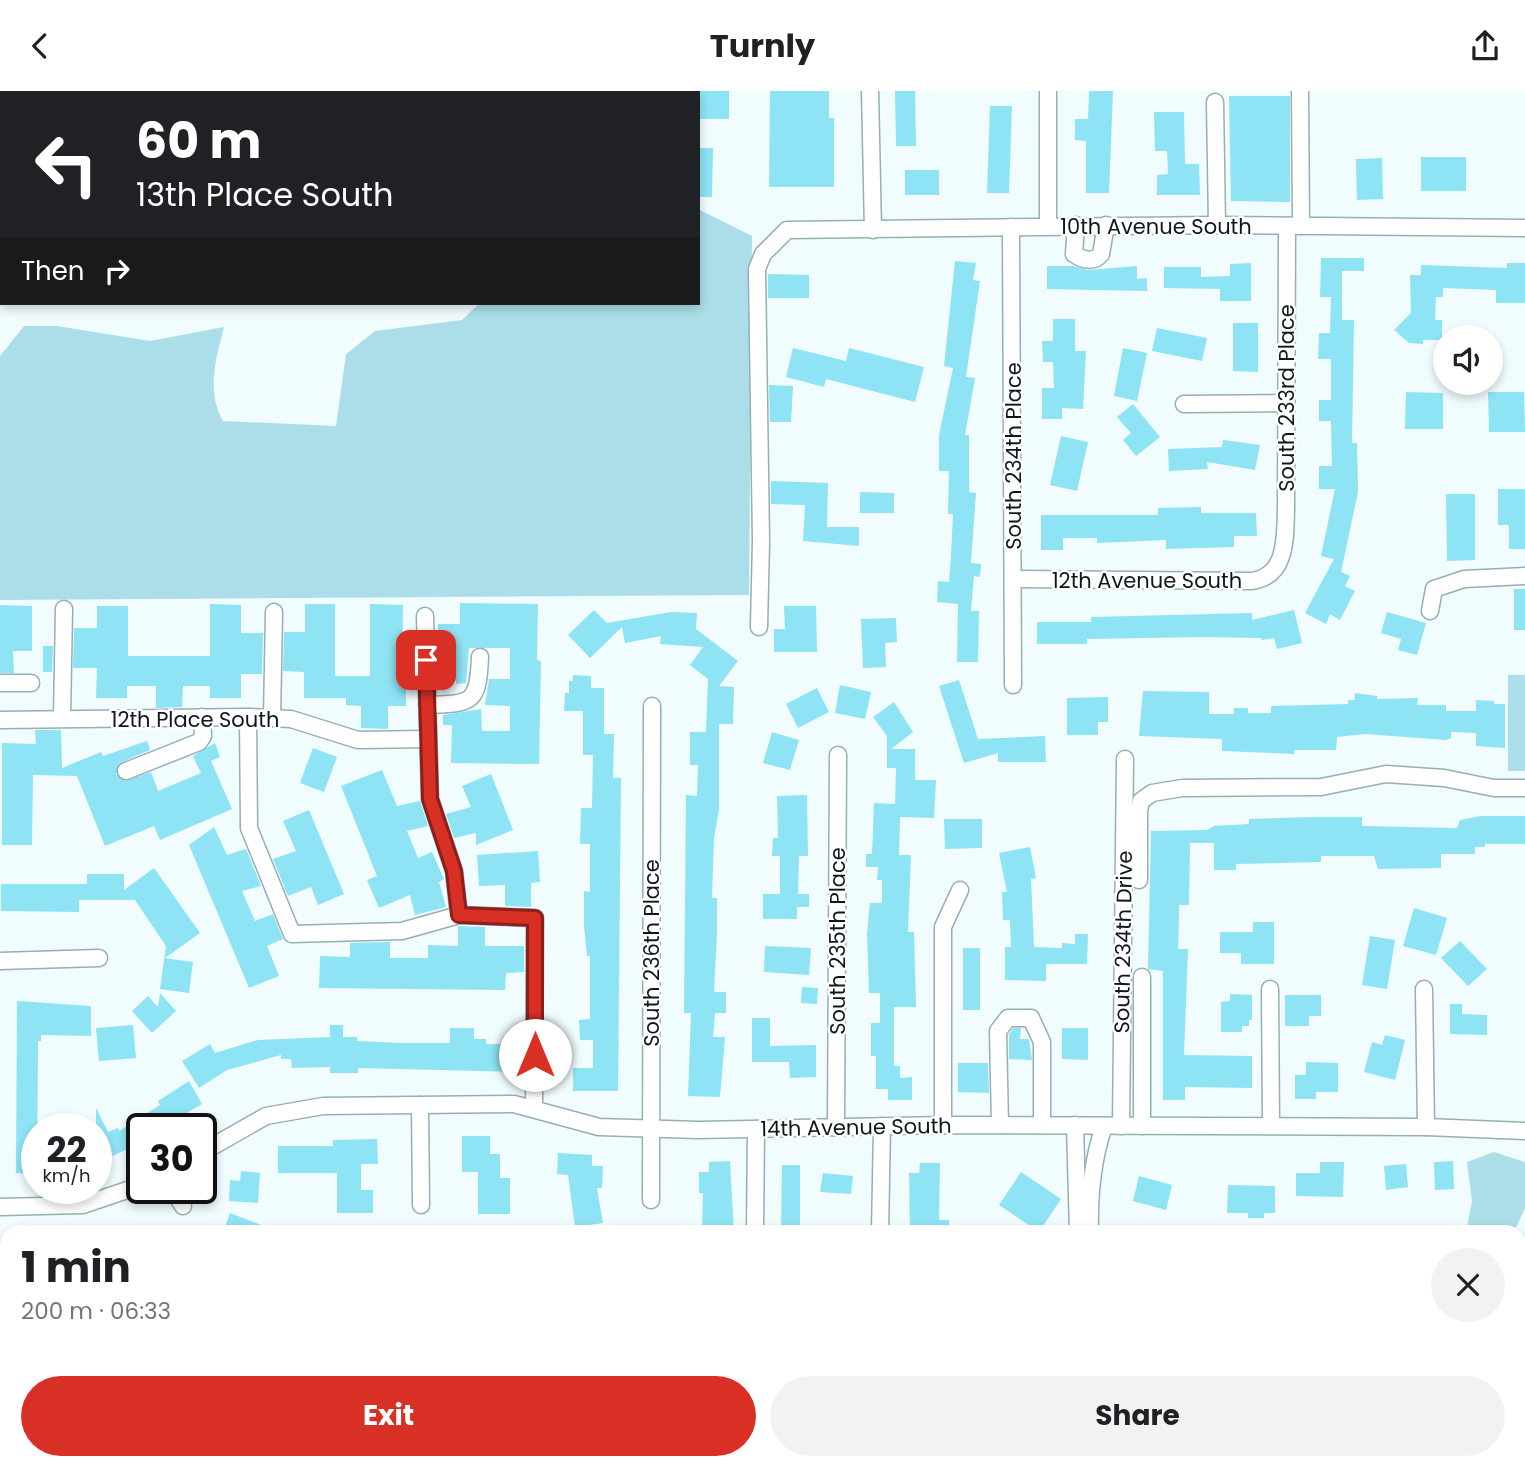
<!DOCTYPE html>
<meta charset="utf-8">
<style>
:root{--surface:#fff;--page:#f2f2f2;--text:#202124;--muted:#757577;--accent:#d93025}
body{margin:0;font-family:Poppins,sans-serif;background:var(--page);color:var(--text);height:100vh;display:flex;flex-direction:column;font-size:26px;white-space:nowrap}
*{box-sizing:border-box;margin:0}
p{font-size:23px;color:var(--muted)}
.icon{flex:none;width:38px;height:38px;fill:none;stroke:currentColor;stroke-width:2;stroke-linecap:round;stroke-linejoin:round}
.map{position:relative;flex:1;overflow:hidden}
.side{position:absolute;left:0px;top:1134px;width:1526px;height:245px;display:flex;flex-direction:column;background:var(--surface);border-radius:21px 21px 0 0;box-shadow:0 4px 10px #0003}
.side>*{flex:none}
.hud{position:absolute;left:0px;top:0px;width:700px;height:214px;box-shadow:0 4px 10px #0003;background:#202124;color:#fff;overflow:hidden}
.fabs{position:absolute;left:1433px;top:234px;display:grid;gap:14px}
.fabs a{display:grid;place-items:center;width:70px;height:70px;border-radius:50%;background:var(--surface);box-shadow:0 4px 10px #0003;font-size:35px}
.speed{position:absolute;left:21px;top:1022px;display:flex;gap:14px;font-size:35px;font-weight:700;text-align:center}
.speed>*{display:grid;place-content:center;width:91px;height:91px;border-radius:50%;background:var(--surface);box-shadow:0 4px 10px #0003;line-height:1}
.speed small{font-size:18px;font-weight:400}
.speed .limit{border:4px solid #111;border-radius:10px;background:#fff;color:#111}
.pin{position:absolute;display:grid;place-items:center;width:60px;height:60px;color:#fff;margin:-30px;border-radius:14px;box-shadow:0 4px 10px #0006}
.me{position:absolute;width:77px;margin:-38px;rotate:0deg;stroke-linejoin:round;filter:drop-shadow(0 0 5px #0008)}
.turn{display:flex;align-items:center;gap:24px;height:147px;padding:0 21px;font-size:32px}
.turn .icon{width:91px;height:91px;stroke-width:2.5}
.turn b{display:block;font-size:49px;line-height:60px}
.then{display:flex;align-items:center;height:66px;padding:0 21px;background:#0003;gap:14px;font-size:26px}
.round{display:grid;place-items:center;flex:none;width:74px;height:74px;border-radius:37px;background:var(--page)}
.head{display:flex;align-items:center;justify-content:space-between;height:119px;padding:0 21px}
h1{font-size:42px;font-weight:700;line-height:52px}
.button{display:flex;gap:14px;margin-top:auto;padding:14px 21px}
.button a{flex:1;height:80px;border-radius:42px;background:var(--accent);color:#fff;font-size:28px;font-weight:700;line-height:80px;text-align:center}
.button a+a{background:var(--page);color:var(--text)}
header{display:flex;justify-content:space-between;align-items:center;height:91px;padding:0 21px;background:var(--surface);font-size:32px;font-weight:700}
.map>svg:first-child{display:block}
.green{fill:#abdee9}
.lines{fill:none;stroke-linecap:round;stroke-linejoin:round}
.stream{stroke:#65b9ca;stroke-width:4.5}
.building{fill:#8ee3f4}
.minor-casing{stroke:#95afb4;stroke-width:19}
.minor{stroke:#fff;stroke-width:16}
.route-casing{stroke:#8d1f18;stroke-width:18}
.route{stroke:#d93025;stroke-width:12}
.labels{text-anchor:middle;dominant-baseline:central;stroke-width:5;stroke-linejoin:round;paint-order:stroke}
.street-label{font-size:21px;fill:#0e181a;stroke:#fff}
</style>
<header><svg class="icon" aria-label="back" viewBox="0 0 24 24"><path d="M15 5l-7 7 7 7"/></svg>Turnly<svg class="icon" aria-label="share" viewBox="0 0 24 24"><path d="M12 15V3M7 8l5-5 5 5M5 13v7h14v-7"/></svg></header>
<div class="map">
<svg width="1525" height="1379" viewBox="0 0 1525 1379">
<rect width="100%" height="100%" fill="#f1fcfe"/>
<!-- green -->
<g class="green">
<path d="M698,118L752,145L749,504L0,509V265L24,235H57L150,250L224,236C216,267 206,300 223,330L336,335L346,263L375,240L462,229L480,212H698Z"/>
<rect x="1508" y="584" width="17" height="96"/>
<polygon points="1494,1061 1525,1071 1525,1117 1514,1141 1466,1141 1472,1110 1467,1071"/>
<polygon points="1519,1215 1525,1215 1525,1379 988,1379 989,1372 1519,1372"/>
<polygon points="502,1372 751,1372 751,1379 501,1379"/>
</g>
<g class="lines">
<!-- stream -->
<g class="stream">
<polyline points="1519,1328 1525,1327"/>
<polyline points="1390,1379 1399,1372"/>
</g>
</g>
<!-- building -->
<g class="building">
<rect x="698" y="0" width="31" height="28"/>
<polygon points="770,0 829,0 829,27 834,27 834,96 769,96"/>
<polygon points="895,0 915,0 916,55 896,55"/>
<polygon points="1089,0 1113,0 1109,102 1086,102 1086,50 1075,49 1075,28 1088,28"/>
<polygon points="1229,5 1290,5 1290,111 1231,110"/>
<polygon points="990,15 1012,15 1009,102 987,102"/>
<polygon points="1154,21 1184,21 1185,73 1199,73 1200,104 1157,104 1157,84 1168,83 1167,60 1155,60"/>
<polygon points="698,57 713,57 712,106 698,106"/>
<rect x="1421" y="66" width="45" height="34"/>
<polygon points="1382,67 1383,108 1357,109 1356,68"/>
<rect x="905" y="79" width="34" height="25"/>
<polygon points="1321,167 1364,167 1364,180 1342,180 1342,229 1354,229 1352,352 1357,352 1358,401 1341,481 1350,485 1345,495 1355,500 1340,529 1330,523 1326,533 1305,522 1334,468 1321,465 1335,398 1319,398 1319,375 1332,375 1331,330 1319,330 1319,309 1331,309 1331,268 1318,268 1319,242 1330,242 1331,206 1320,206"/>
<polygon points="955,170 976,172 973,189 980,190 966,286 975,287 965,344 969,344 969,401 976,402 971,472 981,473 980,486 974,485 971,520 979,520 978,571 957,571 958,513 937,511 938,490 949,491 951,465 953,423 948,423 949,380 939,380 939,344 953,277 944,275"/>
<polygon points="1251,172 1251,210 1220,210 1220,198 1164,197 1164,176 1201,176 1201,186 1230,185 1230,173"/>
<polygon points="1507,172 1525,172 1525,212 1496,212 1496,199 1443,197 1443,206 1436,206 1435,229 1442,229 1442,249 1423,249 1423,253 1409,252 1394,239 1411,222 1410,184 1421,184 1421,174 1507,177"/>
<polygon points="1047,175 1073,175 1088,179 1137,175 1137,188 1147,187 1147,200 1047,198"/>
<polygon points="768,183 809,184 809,207 768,207"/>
<polygon points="1053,228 1075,228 1075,260 1086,260 1083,318 1062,317 1062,328 1042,328 1042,297 1054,297 1053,271 1043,271 1042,250 1053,250"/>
<polygon points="1233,232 1258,232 1258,281 1233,280"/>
<polygon points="1157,237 1207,247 1202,270 1152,260"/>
<polygon points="793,257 846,270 849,257 924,276 915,311 826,288 824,296 786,286"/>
<polygon points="1123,257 1147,262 1137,310 1114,305"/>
<polygon points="769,294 793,295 791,331 770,331"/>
<polygon points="1406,301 1443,302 1443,338 1405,338"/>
<polygon points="1488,301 1524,301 1525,341 1489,341"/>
<polygon points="1133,313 1160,346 1136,365 1123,349 1131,342 1117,326"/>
<polygon points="1061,345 1088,351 1077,400 1050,394"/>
<polygon points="1223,349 1260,354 1255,379 1207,371 1208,378 1169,380 1168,358 1222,356"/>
<polygon points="771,390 828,392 827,436 859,436 859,455 803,450 805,414 771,413"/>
<polygon points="1498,398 1525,398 1525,458 1509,458 1509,434 1498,434"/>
<polygon points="860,401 894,402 894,422 860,422"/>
<polygon points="1446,403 1475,403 1475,469 1447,470"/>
<polygon points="1201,416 1201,422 1256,422 1257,445 1234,445 1234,456 1166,458 1166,449 1097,452 1097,447 1063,447 1063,459 1041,459 1041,424 1158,424 1158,417"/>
<rect x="1514" y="498" width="11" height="41"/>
<polygon points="460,512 538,513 537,569 541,570 539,673 451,672 452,634 443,634 443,624 481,618 482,640 510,640 510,615 485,614 489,588 510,588 510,557 469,557 466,592 456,593 455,559 438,559 438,533 460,533"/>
<polygon points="210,513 241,514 241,542 263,542 262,583 241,583 241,607 210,607 210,595 183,595 182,616 156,617 156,595 127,595 127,607 96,607 97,577 73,577 74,537 97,537 97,515 128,515 128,565 210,565"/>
<polygon points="305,513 335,513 335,585 370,585 370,513 403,514 402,585 406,585 406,615 388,615 388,638 361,637 361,615 346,614 346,607 304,607 304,581 283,580 284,541 305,541"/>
<polygon points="0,514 32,515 32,560 13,560 14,582 0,582"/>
<polygon points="784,515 816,515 817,561 774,561 774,538 785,538"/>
<polygon points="594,519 607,532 671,521 697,522 696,538 738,570 719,595 734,596 733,633 719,633 719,718 714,747 712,807 717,807 717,843 714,901 726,901 726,922 715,922 713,946 725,946 720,1006 688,1005 691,922 684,922 686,704 697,705 698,674 690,674 690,641 706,641 708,588 690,574 703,556 660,553 661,545 625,552 622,536 590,567 568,544"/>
<polygon points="1294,519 1302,552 1277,558 1274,547 1262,549 1261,547 1203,546 1087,548 1087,553 1037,553 1037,531 1091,531 1091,526 1252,522 1252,529"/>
<polygon points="1387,521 1426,532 1417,564 1398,559 1401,548 1381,542"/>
<polygon points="896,527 897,551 885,552 886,576 863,577 861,528"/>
<polygon points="43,555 53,555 52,581 43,581"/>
<polygon points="573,584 591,585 591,597 604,597 604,643 614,643 613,687 621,687 618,1000 573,1000 573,977 593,977 593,949 580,949 579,929 590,928 590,865 587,865 584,835 584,800 590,801 590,753 580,753 581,717 592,717 593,664 583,664 583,620 564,620 565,602 569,602 569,590 573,590"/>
<polygon points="959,589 978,648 1045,645 1046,671 998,671 998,662 964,672 939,595"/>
<polygon points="840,594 871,601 865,628 835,622"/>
<polygon points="817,597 829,621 798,637 786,613"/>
<polygon points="1143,600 1209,601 1209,623 1234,623 1234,617 1248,617 1248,622 1271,622 1271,615 1348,613 1348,609 1355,609 1355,602 1377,605 1377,608 1418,607 1417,614 1446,614 1446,620 1476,620 1476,609 1494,610 1494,613 1505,613 1505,657 1476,655 1476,642 1451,641 1451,647 1446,649 1365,643 1337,646 1336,659 1294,659 1294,663 1222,660 1222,648 1139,645"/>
<polygon points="1108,606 1108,631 1098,631 1098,644 1067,644 1067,607"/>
<polygon points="894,611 913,641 891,658 915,658 915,689 936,689 934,727 900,726 899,764 911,764 908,841 914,841 916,916 894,916 894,975 900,975 900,987 912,986 912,1009 888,1009 888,998 876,998 876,965 871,965 871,932 880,932 880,902 869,902 867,842 870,812 882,812 882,789 877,789 878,776 866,776 866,763 872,763 874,712 895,713 896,677 887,677 887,645 873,626"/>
<polygon points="35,639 61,639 62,677 101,661 103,665 147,650 150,659 122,671 116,683 125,690 151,681 158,700 201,682 193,665 215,652 220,666 211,670 232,718 160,749 154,735 105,755 77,685 33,684 32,754 2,754 2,652 36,653"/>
<polygon points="772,641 799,649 790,679 763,672"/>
<polygon points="313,657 337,666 324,701 300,692"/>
<polygon points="382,679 397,715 420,710 428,735 407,740 418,767 432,761 444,788 439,791 446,816 415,824 410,804 379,817 367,789 377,785 341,695"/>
<polygon points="491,683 513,739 476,754 476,742 454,747 446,723 471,716 462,695"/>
<polygon points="807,704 808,765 799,765 798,803 809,803 809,816 797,816 797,828 763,828 763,803 780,803 780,765 772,765 773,747 778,747 777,705"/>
<polygon points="309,719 344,803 318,814 311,796 288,805 273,768 296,760 283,730"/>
<polygon points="1481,725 1525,725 1525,753 1485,753 1485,756 1475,756 1475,763 1441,763 1441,777 1378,778 1374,765 1321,765 1321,771 1236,773 1236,779 1214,779 1214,752 1190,752 1189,814 1179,814 1179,826 1178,858 1188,858 1184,964 1252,965 1252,997 1185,996 1185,1009 1163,1009 1163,880 1148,878 1151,740 1207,739 1214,735 1249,733 1249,728 1312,726 1362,726 1362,735 1457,737 1460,729"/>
<polygon points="944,728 982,728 982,757 945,758"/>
<polygon points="214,736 227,764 246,758 261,795 242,800 255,830 273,823 283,848 267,855 279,885 249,897 189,754"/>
<polygon points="1030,756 1036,787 1031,788 1034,856 1062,857 1062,852 1075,853 1075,843 1088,843 1087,873 1046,873 1046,890 1005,889 1005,856 1011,856 1010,829 1003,829 1002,801 1007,801 999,762"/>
<polygon points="538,760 540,791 531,792 531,816 505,815 505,794 479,795 477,764"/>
<polygon points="154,777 200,842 165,867 193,871 189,902 160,898 166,855 135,809 79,809 79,821 1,820 1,793 87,793 87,783 124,783 124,799"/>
<polygon points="1414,817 1447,827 1436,864 1403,855"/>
<polygon points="1253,831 1274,831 1274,873 1241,873 1241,862 1220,862 1220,841 1253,841"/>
<polygon points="458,835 485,836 485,855 524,855 524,881 506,882 505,899 319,897 320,865 350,866 350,852 390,851 390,867 428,867 428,854 458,855"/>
<polygon points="1370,845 1395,849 1387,898 1362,894"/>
<polygon points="1460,850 1487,878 1468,895 1441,867"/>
<polygon points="765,855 811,857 809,884 764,881"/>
<rect x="963" y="857" width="17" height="62"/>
<polygon points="802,896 818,897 817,913 801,912"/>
<polygon points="160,902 176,920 152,942 132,920 148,905 158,916"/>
<polygon points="1230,903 1252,904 1252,929 1249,929 1249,935 1242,935 1242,941 1221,941 1221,911 1230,910"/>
<polygon points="1285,904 1321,904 1321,925 1309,925 1309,935 1285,935"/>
<polygon points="17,910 91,915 91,945 41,944 41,950 38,950 37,1083 16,1082"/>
<polygon points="1450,913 1462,913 1462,923 1487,924 1487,944 1450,943"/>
<polygon points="752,927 770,927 770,955 816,954 816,986 790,987 789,971 752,971"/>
<polygon points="133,934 136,967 99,970 96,937"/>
<polygon points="330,934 343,934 343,946 357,946 357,950 400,952 450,952 450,937 474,937 474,948 486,948 486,953 524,953 524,981 358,977 358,982 330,982 330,976 292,977 291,968 281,968 281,964 227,979 199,997 182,970 210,953 215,962 258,949 330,946"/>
<polygon points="1013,937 1021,937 1020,948 1029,948 1032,969 1009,968 1009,943"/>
<polygon points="1062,937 1088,937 1088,969 1062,968"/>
<polygon points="1385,944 1405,949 1395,989 1364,981 1372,951 1382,954"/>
<polygon points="1306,971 1338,972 1338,1001 1316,1001 1316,1008 1295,1008 1295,984 1306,984"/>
<polygon points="958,972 988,972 989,1002 958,1001"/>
<polygon points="189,990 202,1013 159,1038 142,1038 142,1051 100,1071 96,1063 96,1017 108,1041 118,1037 119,1040 160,1014 158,1010"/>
<polygon points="462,1045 490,1045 490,1063 500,1063 500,1087 510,1087 510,1123 478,1123 478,1081 462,1081"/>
<polygon points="377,1048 378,1073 361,1073 361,1099 373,1099 373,1122 337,1122 337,1082 278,1082 278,1055 333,1055 333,1049"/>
<polygon points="558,1062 592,1064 592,1075 603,1075 602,1097 597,1097 603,1132 575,1136 568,1084 557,1083"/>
<polygon points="730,1070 734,1141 713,1141 713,1136 702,1136 703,1102 699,1102 699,1081 709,1081 709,1071"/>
<polygon points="1453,1070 1454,1098 1435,1099 1434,1071"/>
<polygon points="1320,1071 1344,1071 1343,1106 1296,1105 1296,1082 1320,1082"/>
<polygon points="920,1072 940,1072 939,1129 949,1129 949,1141 910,1141 909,1082 919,1082"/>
<polygon points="1406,1073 1408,1096 1386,1099 1384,1075"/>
<polygon points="782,1074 800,1074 800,1138 781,1137"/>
<polygon points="241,1080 260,1082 258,1112 229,1110 230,1089 240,1090"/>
<polygon points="1021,1081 1061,1108 1039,1141 999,1114"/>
<polygon points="823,1082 853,1085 851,1103 820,1101"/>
<polygon points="1139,1085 1172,1094 1166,1119 1133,1110"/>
<polygon points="1228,1094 1275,1095 1275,1122 1264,1122 1264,1127 1248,1127 1248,1122 1227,1122"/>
<polygon points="230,1122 277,1140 277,1141 223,1141"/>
</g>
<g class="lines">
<!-- minor casing -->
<g class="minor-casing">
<g id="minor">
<polyline points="870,0 873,139"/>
<polyline points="1048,0 1048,134"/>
<polyline points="1300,0 1301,135"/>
<polyline points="445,2 445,0"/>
<polyline points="1215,11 1217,134"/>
<path d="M1076,134L1074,163C1082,169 1094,172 1101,163L1106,134"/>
<polyline points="1011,136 1013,594"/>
<polyline points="1184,313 1286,312"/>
<path d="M1014,488L1251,490C1287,486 1285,447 1286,419L1287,135"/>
<polyline points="1430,520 1434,498 1464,488 1525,485"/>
<polyline points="425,525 430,708 454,780 459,824"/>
<polyline points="759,536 761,450 757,178 763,163 787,139 1217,134 1525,137"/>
<polyline points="0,592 31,592"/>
<path d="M427,614C472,612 478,614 480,566"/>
<polyline points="248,626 249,737 292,843 402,840 459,824 535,827 534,1018"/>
<polyline points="62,627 64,518"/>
<polyline points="272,627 274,521"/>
<polyline points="0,629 248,626 291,628 358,649 428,648"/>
<polyline points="126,680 199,651 203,645 202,626"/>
<polyline points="1139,789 1139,720 1141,710 1152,702 1182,697 1321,696 1386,683 1444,687 1494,697 1525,697"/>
<polyline points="0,870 99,867"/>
<polyline points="1142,886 1142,1035"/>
<polyline points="1270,898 1271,1035"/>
<polyline points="1424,898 1426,1036"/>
<polyline points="420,1014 421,1114"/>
<polyline points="943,1034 943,836 960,799"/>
<polyline points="1000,1034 998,940 1008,927 1031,927 1042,951 1042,1034"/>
<polyline points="1075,1034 1078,1141"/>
<polyline points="1121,1035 1125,668"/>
<polyline points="836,1036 838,664"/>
<polyline points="201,1062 266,1025 323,1015 514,1013 599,1036 698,1039 943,1034 1426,1036 1525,1040"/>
<polyline points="172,1097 183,1115"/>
<polyline points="651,1109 652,615"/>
<polyline points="0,1116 83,1114 142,1094"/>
<polyline points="755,1141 756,1038"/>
<polyline points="880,1141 882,1035"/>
<path d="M1090,1141C1089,1104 1092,1070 1104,1035"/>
<polyline points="0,1231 7,1231"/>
<polyline points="757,1372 757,1379"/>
<polyline points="896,1372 897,1374"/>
</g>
</g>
<!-- minor -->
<use href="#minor" class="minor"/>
</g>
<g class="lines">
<!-- route casing -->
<g class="route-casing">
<polyline id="route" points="426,569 430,708 454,780 459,824 535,827 535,964"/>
</g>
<!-- route -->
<use href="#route" class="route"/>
</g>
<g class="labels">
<!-- street labels -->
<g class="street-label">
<text x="1156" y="135">10th Avenue South</text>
<text transform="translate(1286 307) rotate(-90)">South 233rd Place</text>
<text transform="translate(1013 365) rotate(-90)">South 234th Place</text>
<text x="1147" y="489">12th Avenue South</text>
<text x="195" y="628">12th Place South</text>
<text transform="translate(837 850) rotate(-90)">South 235th Place</text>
<text transform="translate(1123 851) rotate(-89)">South 234th Drive</text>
<text transform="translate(651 862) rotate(-90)">South 236th Place</text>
<text transform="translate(856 1036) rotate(-1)">14th Avenue South</text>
</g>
</g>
</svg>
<div class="fabs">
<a><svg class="icon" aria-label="sound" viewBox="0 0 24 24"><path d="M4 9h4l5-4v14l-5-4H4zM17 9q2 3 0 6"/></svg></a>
</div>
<div class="speed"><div>22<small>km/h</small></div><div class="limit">30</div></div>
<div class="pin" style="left:426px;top:569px;background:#d93025"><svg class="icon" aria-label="arrive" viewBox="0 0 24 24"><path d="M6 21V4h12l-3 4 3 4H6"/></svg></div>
<svg class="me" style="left:535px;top:964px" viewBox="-20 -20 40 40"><circle r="19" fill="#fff"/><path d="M0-13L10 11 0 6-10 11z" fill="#d93025"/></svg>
<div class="hud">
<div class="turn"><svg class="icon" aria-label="left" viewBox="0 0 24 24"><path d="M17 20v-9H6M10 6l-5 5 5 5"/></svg><div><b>60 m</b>13th Place South</div></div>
<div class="then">Then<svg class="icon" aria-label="right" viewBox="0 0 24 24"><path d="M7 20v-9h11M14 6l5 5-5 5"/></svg></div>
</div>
<section class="side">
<div class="head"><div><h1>1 min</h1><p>200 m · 06:33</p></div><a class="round"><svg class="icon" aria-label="close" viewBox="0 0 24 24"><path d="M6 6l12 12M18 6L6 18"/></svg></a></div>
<div class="button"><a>Exit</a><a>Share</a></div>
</section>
</div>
